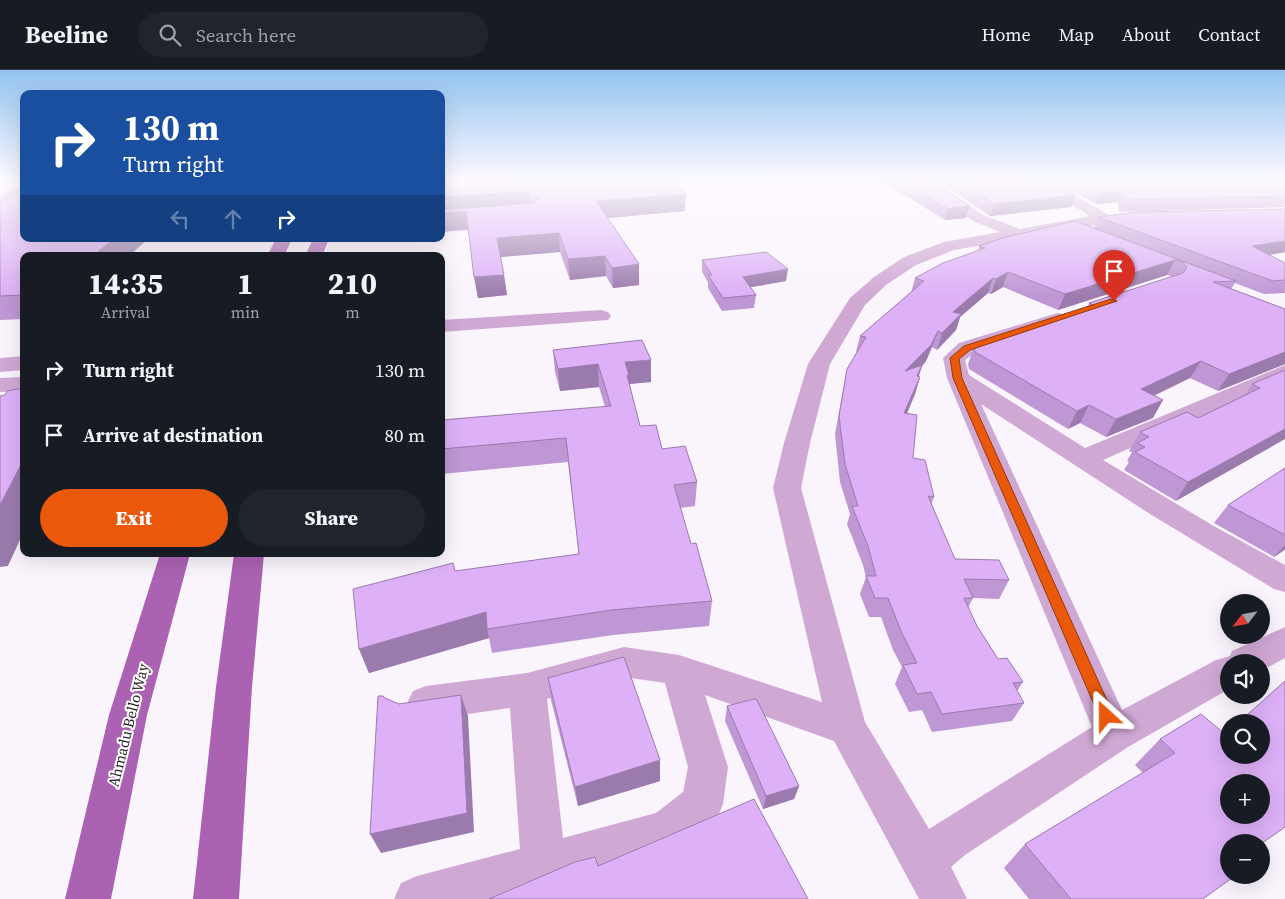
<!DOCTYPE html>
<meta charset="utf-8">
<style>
:root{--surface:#171b24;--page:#20242c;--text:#f1f3f6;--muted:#9ea1a6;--line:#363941;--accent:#ea580c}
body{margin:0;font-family:"Source Serif 4",serif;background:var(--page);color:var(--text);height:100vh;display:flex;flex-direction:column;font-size:19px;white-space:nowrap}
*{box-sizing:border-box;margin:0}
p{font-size:16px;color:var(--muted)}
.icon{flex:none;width:28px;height:28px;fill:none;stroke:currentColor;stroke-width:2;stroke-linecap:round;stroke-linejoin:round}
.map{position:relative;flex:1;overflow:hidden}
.drawer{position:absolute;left:20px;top:182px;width:425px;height:305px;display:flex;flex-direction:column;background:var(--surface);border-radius:10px;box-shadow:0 5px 20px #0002}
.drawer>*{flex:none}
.hud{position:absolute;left:20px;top:20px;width:425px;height:152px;border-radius:10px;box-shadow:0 5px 20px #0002;background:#1a4fa0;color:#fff;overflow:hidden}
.needle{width:32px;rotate:238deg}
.tools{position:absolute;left:1220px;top:524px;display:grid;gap:10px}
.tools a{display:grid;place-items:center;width:50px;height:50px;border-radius:50%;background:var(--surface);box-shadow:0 5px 20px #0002;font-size:25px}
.pin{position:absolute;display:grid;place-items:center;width:42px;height:42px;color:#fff;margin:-51px -21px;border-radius:50% 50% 50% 0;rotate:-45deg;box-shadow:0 0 5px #0007}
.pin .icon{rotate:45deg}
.me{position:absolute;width:55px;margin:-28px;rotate:336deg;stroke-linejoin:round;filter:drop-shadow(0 0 4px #0008)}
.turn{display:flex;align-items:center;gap:18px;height:105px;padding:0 20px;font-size:22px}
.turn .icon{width:65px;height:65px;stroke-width:2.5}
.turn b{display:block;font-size:35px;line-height:42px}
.lanes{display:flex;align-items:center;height:48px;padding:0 20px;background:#0003;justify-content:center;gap:25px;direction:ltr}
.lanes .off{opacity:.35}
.eta{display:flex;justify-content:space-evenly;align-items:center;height:85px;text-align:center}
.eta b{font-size:30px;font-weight:800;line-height:35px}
.action{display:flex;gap:10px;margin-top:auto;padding:10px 20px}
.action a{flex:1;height:58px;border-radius:30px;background:var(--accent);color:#fff;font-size:20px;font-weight:800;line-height:58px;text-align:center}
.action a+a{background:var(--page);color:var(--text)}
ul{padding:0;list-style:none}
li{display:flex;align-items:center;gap:15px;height:65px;padding:0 20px}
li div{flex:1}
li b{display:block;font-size:19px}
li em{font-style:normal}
header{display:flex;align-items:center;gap:30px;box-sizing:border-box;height:70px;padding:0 25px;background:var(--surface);border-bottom:1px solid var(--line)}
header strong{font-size:24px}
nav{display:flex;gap:28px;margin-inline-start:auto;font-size:18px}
.search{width:350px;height:45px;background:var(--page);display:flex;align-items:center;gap:12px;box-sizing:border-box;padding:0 18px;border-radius:28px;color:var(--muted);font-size:19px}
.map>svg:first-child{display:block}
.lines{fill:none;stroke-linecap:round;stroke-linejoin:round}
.minor{fill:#d0a8d4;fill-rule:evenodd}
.major{fill:#ac62b3;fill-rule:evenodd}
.wall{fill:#be97d4}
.shaded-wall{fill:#9b7bad}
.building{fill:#ddb0f7;stroke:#9b7bad;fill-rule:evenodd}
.route{fill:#ea580c;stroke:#983908}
.labels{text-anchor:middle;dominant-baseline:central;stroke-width:4;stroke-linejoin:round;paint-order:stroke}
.near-street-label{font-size:15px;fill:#211d23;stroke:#fff}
</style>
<header>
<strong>Beeline</strong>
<div class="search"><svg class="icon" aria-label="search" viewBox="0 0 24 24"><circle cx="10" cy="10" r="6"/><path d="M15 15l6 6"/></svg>Search here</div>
<nav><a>Home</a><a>Map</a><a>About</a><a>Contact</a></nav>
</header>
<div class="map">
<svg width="1285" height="829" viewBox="0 0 1285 829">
<rect width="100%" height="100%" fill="#faf5fd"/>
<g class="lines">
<!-- minor -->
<g class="minor">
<path d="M916,110H933L983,145L1020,159L1090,146L1031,110H1048L1109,145L1134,142L1139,144L1142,147L1139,150L1134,152L1090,156L954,180L916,195L886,215L865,235L830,294L810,373L801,418L865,652L929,759L1092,657L947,308L943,288L959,273L1051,245L1058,243L1065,245L1068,249L1065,253L975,283L965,290L969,305L1085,378L1285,295V310L1103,390L1212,455L1285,495V522L1274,519L1150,444L981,334L1122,640L1216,590L1230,586L1232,581L1285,557V588L1261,601V592H1229V619L1128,677L965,785L951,797L967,829H919L834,671L705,625L728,697L723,734L717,749L682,777L667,784L501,829H394L401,813L417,806L520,779L510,638L426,650L413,645L407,633L413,621L426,616L527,603L624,577L679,585L822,632L773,418L784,373L808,294L850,228L874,207L904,187L944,172L1000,162L973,151ZM624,607L665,613L688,697L683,722L656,743L563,768L547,629Z"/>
<polygon points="24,113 24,124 5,136 0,137 0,126"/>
<polygon points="601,240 608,242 611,246 608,250 441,262 441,250"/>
<polygon points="24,286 24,300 0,302 0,288"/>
<polygon points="24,307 24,321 0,322 0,308"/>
</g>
<!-- major -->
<g class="major">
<polygon points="276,169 292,169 284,186 267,186"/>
<polygon points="313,169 329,169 322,186 305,186"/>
<polygon points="160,484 190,484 147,645 111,829 65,829 109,645"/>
<polygon points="234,484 264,484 252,617 239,829 193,829 216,617"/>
</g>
</g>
<!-- wall -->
<g class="wall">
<polygon points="441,110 685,141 608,148 639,215 613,218 606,206 570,210 560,182 501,187 507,225 478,228 468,160 441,162"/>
<polygon points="880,110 932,110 969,136 966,148 945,150"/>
<polygon points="937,110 1050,110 1076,125 1071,137 990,146"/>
<polygon points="1052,110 1285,110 1285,137 1119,142 1118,132 1096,134"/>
<polygon points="0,133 24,186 24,249 0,250"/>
<polygon points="1285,139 1285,182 1269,185 1285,193 1285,223 1264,224 1235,213 1231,219 1285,239 1285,294 1218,321 1190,308 1154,326 1153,348 1106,367 1080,353 1068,359 969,299 968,294 974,277 1088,237 1089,233 1173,207 1167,205 1058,240 1003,217 991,224 988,223 960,247 956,260 937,280 932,277 926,291 922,296 918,307 920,307 915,324 907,344 913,388 934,427 931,435 955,489 1009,510 999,529 973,528 968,538 977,556 998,589 1023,612 1017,621 1024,633 1012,651 932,662 922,640 909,642 895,614 902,597 893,580 881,547 869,547 860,524 866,507 863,495 847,454 850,444 840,412 835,364 847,299 857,282 856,282 860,266 911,223 915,208 978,181 979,176 1094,158 1098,147"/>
<polygon points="702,190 786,211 750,217 756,225 754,238 722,241 708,218 708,212 702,202"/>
<polygon points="553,280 651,312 629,314 640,356 697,412 695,436 680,438 691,474 712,531 709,556 613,565 492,583 489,568 369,603 359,579 455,501 579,484 568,392 441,404 441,350 605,337 599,317 560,321 555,302"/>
<polygon points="1285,300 1176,431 1124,400 1129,392 1127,391 1132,382 1129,381 1140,362 1198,348 1245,325 1252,314"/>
<polygon points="1285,398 1285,480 1274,487 1214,453 1228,435"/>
<polygon points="548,608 660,711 578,736 551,630"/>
<polygon points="727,636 799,716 794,729 763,739 725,651"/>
<polygon points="1201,644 1203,829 1029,829 1004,798 1025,774 1143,703 1135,695 1160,669"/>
</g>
<!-- shaded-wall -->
<g class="shaded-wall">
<polygon points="529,121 531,139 469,159 441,162 441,127"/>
<polygon points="1123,121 1118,132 1096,134 1101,123"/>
<polygon points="686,124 685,141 597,149 596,131"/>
<polygon points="1076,125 1071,137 990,146 994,134"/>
<polygon points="969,136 966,148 945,150 948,139"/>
<polygon points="559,163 560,182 500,187 497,168"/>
<polygon points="114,169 148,169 129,186 92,186"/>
<polygon points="1285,171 1285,182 1245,189 1252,176"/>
<polygon points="605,186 606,206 570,210 568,189"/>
<polygon points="1175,190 1167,205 1058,240 1065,224"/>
<polygon points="639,194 639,215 613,218 612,198"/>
<polygon points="788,199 786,211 741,219 743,207"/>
<polygon points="1008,202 1003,217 991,224 996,209"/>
<polygon points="504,205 507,225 478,228 474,207"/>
<polygon points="993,208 988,223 960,247 956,260 937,280 942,263 953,242"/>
<polygon points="938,261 932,277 926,291 922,296 917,312 905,301"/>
<polygon points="1285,282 1285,294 1218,321 1229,304"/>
<polygon points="651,290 651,312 629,314 625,292"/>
<polygon points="1201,291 1190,308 1131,336 1141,319"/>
<polygon points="598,294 599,317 560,321 558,299"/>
<polygon points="920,307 915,324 899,361 904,343"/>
<polygon points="1163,330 1153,348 1106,367 1116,349"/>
<polygon points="1089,335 1080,353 1068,359 1077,341"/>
<polygon points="1285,359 1285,369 1176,431 1188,412"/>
<polygon points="24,389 24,461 8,496 0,497 0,435"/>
<polygon points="1285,475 1285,479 1274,487"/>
<polygon points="486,542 487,559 489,568 369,603 359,579"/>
<polygon points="461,625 468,646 474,762 381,783 370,764"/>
<polygon points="660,690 660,711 578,736 575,717"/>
<polygon points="799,716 794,729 763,739 766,726"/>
</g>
<!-- building -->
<g class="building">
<polygon points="441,110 675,110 686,124 596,131 639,194 612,198 605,186 568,189 559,163 497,168 504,205 474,207 466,141 441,143 441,140 534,133 539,128 536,124 529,121 441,127"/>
<polygon points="901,110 932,110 969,136 948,139"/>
<polygon points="957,110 1050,110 1076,125 994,134"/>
<polygon points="1077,110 1267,110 1285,118 1280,118 1285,120 1285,126 1125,130 1123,121 1101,123"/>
<polygon points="24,118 24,169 114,169 92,186 24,186 24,225 0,226 0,133"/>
<polygon points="1285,139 1285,171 1252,176 1285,193 1285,210 1273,211 1098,147 1139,142"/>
<polygon points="1075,151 1236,211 1213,212 1285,239 1285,282 1229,304 1201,291 1141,319 1163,330 1116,349 1089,335 1077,341 975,282 974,277 1094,235 1089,233 1183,203 1187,197 1183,192 1175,190 1065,224 1008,202 996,209 993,208 953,242 961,244 942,263 938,261 931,275 905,301 922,295 917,306 920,307 904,343 917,345 913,388 925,390 934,427 928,426 955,489 999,490 1009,510 964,509 973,528 964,528 977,556 998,589 1007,588 1023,612 1013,613 1024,633 942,644 931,622 917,624 903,595 917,593 901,561 888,528 875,528 866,506 876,506 868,476 852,436 858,436 845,394 839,346 847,299 866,267 860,266 924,211 915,208 943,193 985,178 979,176 1006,167"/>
<polygon points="766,182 788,199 743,207 756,225 723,228 708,205 712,205 702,190"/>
<polygon points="642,270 651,290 625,292 629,305 627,305 640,356 656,355 662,379 685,376 697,412 674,415 691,474 696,473 712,531 611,540 487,559 486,542 359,579 353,519 453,493 455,501 579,484 566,368 441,379 441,350 611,336 598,294 558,299 553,280"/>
<polygon points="1285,300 1285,359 1188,412 1135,382 1145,377 1137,373 1149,367 1140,362 1187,342 1198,348 1260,318 1252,314"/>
<polygon points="24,318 24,389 0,435 0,326 5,325 7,321"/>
<polygon points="1285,398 1285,465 1228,435"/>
<polygon points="624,587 660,690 575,717 548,608"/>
<path d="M1285,611V757L1261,774V772H1229V805H1236L1203,829H1071L1025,774L1175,683L1160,669L1201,644L1226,665L1229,662V685H1261V652H1239ZM1229,712H1261V745H1229Z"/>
<polygon points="461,625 467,743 370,764 378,626 383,626 385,628 399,634"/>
<polygon points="754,629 757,630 799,716 766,726 727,636"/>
<polygon points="754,729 808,829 489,829 575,792 595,787 598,796"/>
<polygon points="1261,774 1269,781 1261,787"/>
</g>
<!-- sky -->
<linearGradient id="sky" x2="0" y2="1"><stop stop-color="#93c2f1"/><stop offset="0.49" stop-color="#fdfafe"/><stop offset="1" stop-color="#fdfafe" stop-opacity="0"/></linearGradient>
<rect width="1285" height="226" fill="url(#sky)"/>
<!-- route -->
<polygon class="route" points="1111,229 1117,231 970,280 959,289 962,308 1114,646 1112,651 1106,653 1101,651 1099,646 953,308 950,288 964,276"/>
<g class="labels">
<!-- near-street labels -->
<g class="near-street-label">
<text transform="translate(128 655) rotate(-76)">Ahmadu Bello Way</text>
</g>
</g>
</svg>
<div class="tools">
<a><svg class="needle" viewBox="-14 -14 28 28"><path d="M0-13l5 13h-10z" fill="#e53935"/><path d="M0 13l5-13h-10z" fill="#9ea1a6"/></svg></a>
<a><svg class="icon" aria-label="sound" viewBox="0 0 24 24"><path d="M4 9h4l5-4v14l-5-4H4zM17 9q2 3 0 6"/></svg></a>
<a><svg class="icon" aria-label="search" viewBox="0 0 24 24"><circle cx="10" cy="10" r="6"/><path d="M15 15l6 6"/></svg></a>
<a>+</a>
<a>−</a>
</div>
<div class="pin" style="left:1114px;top:231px;background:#d93025"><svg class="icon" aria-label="arrive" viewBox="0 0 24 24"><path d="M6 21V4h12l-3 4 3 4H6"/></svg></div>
<svg class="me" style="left:1106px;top:646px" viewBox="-20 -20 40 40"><path d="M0-17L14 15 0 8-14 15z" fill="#ea580c" stroke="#fff" stroke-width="4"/></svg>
<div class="hud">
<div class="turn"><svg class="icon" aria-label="right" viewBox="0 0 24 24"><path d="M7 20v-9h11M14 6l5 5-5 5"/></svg><div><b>130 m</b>Turn right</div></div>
<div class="lanes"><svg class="icon off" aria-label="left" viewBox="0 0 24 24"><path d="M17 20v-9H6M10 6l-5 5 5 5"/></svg><svg class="icon off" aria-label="ahead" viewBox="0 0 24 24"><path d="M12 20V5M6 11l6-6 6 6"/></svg><svg class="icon" aria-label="right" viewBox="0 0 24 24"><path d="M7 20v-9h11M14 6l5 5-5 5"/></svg></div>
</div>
<section class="drawer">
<div class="eta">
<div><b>14:35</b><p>Arrival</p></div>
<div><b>1</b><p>min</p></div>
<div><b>210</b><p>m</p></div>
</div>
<ul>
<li><svg class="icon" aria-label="right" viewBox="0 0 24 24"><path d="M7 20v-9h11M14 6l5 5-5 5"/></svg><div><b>Turn right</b></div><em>130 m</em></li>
<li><svg class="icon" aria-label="arrive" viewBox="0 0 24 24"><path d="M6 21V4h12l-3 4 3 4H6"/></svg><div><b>Arrive at destination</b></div><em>80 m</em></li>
</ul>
<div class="action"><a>Exit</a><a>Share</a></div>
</section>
</div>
